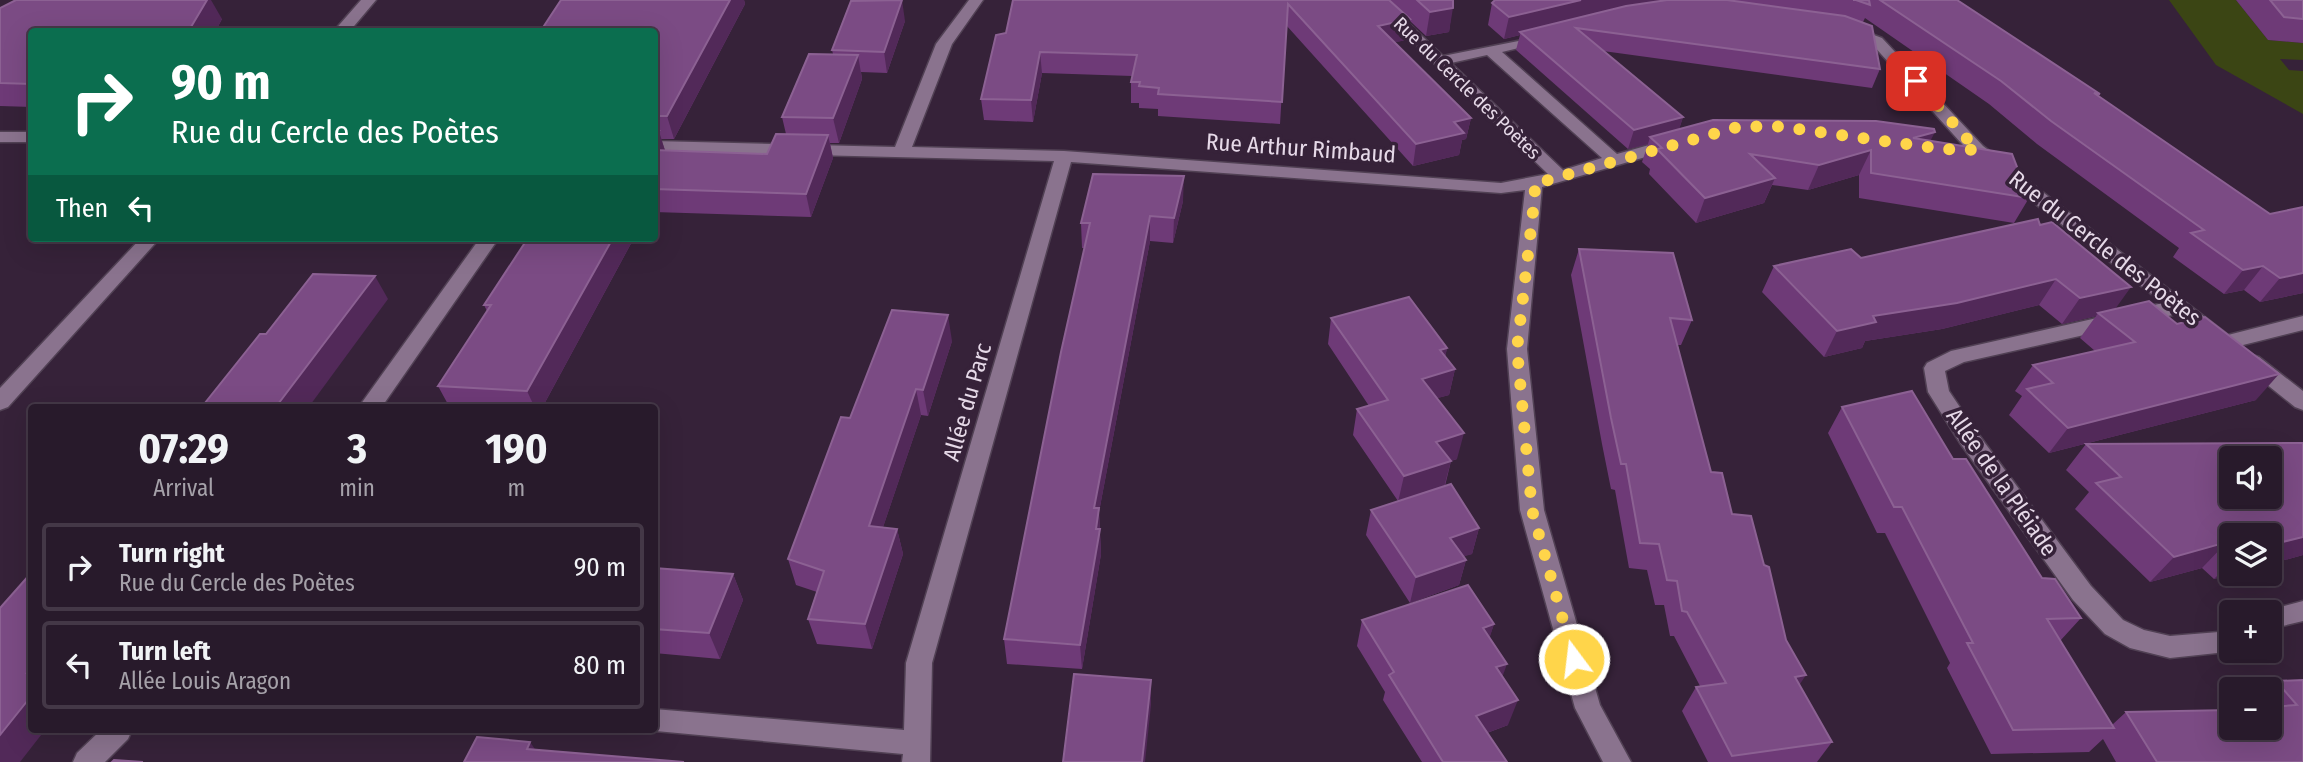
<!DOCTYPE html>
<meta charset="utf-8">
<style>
:root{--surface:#281a2b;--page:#342737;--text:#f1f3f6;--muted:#a5a1a9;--line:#443847}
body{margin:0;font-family:"Fira Sans Condensed",sans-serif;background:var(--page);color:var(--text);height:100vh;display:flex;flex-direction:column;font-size:26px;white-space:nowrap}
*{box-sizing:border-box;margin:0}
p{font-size:23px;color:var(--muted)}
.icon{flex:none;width:38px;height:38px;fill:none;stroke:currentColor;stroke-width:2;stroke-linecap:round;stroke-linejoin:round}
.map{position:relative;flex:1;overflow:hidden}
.panel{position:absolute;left:28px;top:404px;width:630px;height:329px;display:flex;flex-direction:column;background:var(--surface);border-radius:7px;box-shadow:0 7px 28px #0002,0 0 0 2px var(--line)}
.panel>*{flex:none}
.banner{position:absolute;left:28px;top:28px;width:630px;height:214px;border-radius:7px;box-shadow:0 7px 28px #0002,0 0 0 2px var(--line);background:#0b6e4f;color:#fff;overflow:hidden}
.buttons{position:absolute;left:2219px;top:446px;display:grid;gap:14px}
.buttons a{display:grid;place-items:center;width:63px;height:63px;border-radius:7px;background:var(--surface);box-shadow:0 7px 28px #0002,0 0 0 2px var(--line);font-size:35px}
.pin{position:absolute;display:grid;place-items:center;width:60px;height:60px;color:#fff;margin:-30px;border-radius:14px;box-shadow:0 4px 10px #0006}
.me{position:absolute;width:77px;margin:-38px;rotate:345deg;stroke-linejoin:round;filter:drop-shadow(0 0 5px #0008)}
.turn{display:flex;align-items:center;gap:24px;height:147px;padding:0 28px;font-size:32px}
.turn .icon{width:91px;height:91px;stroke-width:2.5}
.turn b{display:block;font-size:49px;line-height:60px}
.then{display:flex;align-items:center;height:66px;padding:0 28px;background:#0003;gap:14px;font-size:26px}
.eta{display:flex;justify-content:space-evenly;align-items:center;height:119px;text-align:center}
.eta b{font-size:42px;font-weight:700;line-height:49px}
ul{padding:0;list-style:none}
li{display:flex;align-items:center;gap:21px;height:88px;margin:0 14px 10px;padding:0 14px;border:4px solid var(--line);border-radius:7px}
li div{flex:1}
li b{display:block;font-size:26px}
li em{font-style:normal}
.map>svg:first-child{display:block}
.green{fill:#3b4514}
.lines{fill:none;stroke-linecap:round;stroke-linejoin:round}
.minor-casing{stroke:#514154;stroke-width:3}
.minor{fill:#8a738e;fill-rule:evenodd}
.wall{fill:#6e3a77}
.shaded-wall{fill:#522959}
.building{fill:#7b4b84;stroke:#8c6193;stroke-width:2;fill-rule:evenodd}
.route{stroke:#ffd54a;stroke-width:12;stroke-dasharray:0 21.6}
.labels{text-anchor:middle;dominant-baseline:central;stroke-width:7;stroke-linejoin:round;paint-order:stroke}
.far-street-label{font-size:19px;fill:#e6d9e8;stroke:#362239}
.street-label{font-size:23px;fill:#e6d9e8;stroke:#362239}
</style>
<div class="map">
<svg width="2303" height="762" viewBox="0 0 2303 762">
<rect width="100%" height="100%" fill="#362239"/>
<!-- green -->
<polygon class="green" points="2169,0 2236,0 2268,40 2303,43 2303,60 2280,59 2289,70 2303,71 2303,114 2216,65"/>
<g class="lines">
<!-- minor casing -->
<g class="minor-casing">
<g id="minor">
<polygon points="361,0 376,0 349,32 333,32"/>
<path d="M969,0H983L952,44L912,147L1064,151L1501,183L1548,174L1369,0H1384L1443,56L1548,35V41L1502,52L1617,154L1674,138L1680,139L1683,143L1680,147L1542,187L1527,349L1544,510L1600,705L1631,762H1603L1575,708L1520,510L1507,349L1525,190L1501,193L1071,162L932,663L930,762H902L903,754L645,730H654V709L904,730L906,663L1054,161L654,151V141L895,147L936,44ZM1487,55L1602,158L1563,170L1451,63Z"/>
<polygon points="1850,26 1882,38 1983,146 2228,335 2303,316 2303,330 2227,349 2220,347 2177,314 1964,362 1945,371 1949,391 1976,431 2091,586 2123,620 2144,630 2170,636 2231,631 2231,651 2236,651 2170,658 2130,648 2105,634 2073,600 1960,443 1928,392 1924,368 1927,363 1951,351 2163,303 1971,154 1872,44 1845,34 1845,28"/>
<rect x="0" y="132" width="32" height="10"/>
<polygon points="141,238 160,238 8,407 0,410 0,388"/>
<polygon points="480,238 499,238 381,408 358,408"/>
<polygon points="2252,355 2259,357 2303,391 2303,410 2295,407 2245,367 2242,362 2245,357"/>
<polygon points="2303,601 2303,621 2270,629 2270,612 2261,612"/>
<polygon points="101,730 132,730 128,739 105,762 73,762 77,753"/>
</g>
</g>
<!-- minor -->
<use href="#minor" class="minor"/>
</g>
<!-- wall -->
<g class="wall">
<polygon points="561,0 744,0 745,4 674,139 661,139 665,150 767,154 786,134 782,117 833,54 832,50 905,21 887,73 861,72 862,79 839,143 830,143 833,158 811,217 654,212 654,32"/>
<polygon points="1013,0 1453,0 1449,32 1426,36 1410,21 1407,40 1395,42 1471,118 1466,139 1462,140 1459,155 1413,166 1286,25 1280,124 1158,116 1158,109 1139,108 1139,103 1131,103 1131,82 1132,76 1042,73 1033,122 984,120 981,99 1006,33"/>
<polygon points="1495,0 1957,0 2100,94 2099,96 2303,293 2260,302 2244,290 2224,294 2173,257 2179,248 2037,144 1989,104 1865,18 1863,22 1880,69 1872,88 1603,51 1683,117 1679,129 1930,141 2029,198 2014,223 1859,198 1859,175 1808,190 1772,185 1764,203 1696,223 1649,174 1650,169 1642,162 1648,144 1628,149 1516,50 1520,35 1504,39 1488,25 1492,3"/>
<polygon points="2236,0 2303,0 2303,43 2268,40"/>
<polygon points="0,8 222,19 215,32 32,32 32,107 0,106"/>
<polygon points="1183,201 1173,243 1150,241 1099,512 1101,554 1082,669 1007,664 1004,639 1084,248 1082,248 1081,223"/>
<polygon points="2040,225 2115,309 2256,400 2049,453 2009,415 2022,396 2015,391 2033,365 2095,351 2080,338 2096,316 2062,324 2039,305 1942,329 1865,341 1862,348 1824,357 1762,292 1774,266 1861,258"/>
<polygon points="634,238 542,408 450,408 438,386 487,311 484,305"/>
<polygon points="1579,249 1692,320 1681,345 1677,345 1711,472 1732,514 1764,565 1799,685 1832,742 1817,762 1708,762 1682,711 1696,687 1700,686 1674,636 1670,636 1664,605 1655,605 1647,570 1629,568 1615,490 1611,489 1602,444 1571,275"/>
<polygon points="1331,318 1447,348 1445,357 1455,369 1449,395 1437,398 1457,459 1451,461 1445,486 1479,528 1472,554 1463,556 1466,560 1459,585 1410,603 1366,535 1371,510 1398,501 1353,435 1357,409 1369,406 1328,344"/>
<polygon points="952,341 928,416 921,415 883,527 897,529 903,554 872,649 817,644 808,619 817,592 796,585 788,559 850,418"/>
<polygon points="1842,407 1953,459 2042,578 2081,618 2060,641 2112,725 2126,712 2270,728 2270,690 2266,690 2276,681 2303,680 2303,762 2116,762 2103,739 2089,752 1991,754 1947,668 1950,663 1885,533 1877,533 1828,433"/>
<polygon points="2303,443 2303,555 2270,564 2231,536 2231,574 2214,579 2202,568 2150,582 2075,509 2089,492 2066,470 2086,444"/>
<polygon points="654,568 733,574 743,600 720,659 654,653"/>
<polygon points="1362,620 1494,624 1489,638 1502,677 1508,725 1487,733 1507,762 1422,762 1383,700 1385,692 1357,646"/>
</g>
<!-- shaded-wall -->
<g class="shaded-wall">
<polygon points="207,0 211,0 222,19 215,32 188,32"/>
<polygon points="730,0 744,0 745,4 674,139 667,116"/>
<polygon points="902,0 905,21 887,73 884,52"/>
<polygon points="1581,0 1689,0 1520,32 1520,35 1504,39 1509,17"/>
<polygon points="1453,8 1449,32 1426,36 1430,12"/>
<polygon points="1410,19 1407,40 1375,46 1378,26"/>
<polygon points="1040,52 1042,73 1033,122 1031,100"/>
<polygon points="858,55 862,79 839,143 833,118"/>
<polygon points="1683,117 1677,136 1650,137 1648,144 1628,149 1634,130"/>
<polygon points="1471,118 1466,139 1462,140 1459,155 1413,166 1416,144 1454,122"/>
<polygon points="659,131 666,154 654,168 654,139"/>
<polygon points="1935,132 1922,157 1913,138"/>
<polygon points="828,135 833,158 811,217 806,194"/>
<polygon points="1871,150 1859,175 1808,190 1819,165"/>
<polygon points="1184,176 1183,201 1173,243 1174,218"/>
<polygon points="1775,178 1764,203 1696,223 1705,198"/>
<polygon points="1150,216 1150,241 1099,512 1101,554 1082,669 1080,645 1094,508"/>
<polygon points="613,238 634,238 542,408 535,408 527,391"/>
<polygon points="2263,266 2244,290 2224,294 2243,270"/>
<polygon points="2303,273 2303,293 2260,302 2280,278"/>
<polygon points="375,276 388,299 308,408 275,408"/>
<polygon points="2056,279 2039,305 1942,329 1865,341 1862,348 1824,357 1837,331 1873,316"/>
<polygon points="2131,287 2113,312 2098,313 2096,316 2062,324 2080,298"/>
<polygon points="948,315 952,341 928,416 923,390"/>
<polygon points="1447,348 1442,373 1455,369 1449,395 1417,404 1422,379 1440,350"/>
<polygon points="2279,374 2256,400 2049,453 2068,428"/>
<polygon points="916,389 921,415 875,551 869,526"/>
<polygon points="1464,433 1457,459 1435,466 1451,461 1444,487 1398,502 1404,476 1436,442"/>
<polygon points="1479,528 1472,554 1444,563 1450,538"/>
<polygon points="897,529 903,554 872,649 865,624"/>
<polygon points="2303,537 2303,555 2270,564 2270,545"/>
<polygon points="2227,542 2202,568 2150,582 2174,557"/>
<polygon points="1466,560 1459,585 1410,603 1416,577"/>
<polygon points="2231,562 2232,574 2214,579"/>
<polygon points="733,574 743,600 720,659 709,633"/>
<polygon points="1494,624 1486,649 1483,628"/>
<polygon points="1507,664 1498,689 1496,667"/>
<polygon points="1806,675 1790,699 1795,677"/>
<polygon points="1151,680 1151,705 1145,762 1142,762"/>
<polygon points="32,695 32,730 45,730 20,762 0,762 0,735"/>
<polygon points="1518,700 1508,725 1468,740 1476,716"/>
<polygon points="530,742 544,762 527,749"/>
</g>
<!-- building -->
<g class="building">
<polygon points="16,0 207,0 188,32 32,32 32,84 0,83 0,8"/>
<polygon points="561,0 730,0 667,116 654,116 654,32 540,32"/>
<polygon points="902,0 884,52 832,50 851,1"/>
<polygon points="1013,0 1389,0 1410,19 1378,26 1471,118 1454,122 1464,133 1416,144 1288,4 1282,102 1158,94 1159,88 1139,86 1140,82 1131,82 1137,55 1040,52 1031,100 981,99 996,35 1006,33"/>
<polygon points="1417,0 1453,0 1453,8 1430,12"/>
<polygon points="1495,0 1581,0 1509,17 1492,3"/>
<polygon points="1667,0 1727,0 1845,16 1872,26 1880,69 1576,28 1683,117 1634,130 1520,32 1626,6"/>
<polygon points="1853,0 1869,0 1870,5 1856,0"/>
<polygon points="1880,0 1957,0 2100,94 2094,93 2270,214 2303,207 2303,273 2280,278 2263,266 2243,270 2191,233 2204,230 2051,121 2001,81"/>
<polygon points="2270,0 2303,0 2303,19 2284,17"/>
<polygon points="809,54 858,55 833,118 782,117"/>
<polygon points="1713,120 1876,121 1934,129 1935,132 1913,138 2012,154 2029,198 1871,173 1871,150 1819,165 1750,154 1775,178 1705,198 1657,149 1662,148 1650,137"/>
<polygon points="654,131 659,131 654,139"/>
<polygon points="776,134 828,135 806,194 654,189 654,150 767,154"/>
<polygon points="1093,174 1184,176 1174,218 1150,216 1094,508 1099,508 1096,529 1100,529 1080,645 1004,639 1061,352 1090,223 1081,223"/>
<polygon points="2038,219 2040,225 2052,222 2131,287 2080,298 2056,279 1957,303 1873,316 1876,322 1837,331 1774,266 1851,249 1861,258"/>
<polygon points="528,238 613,238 527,391 438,386 491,305 484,305"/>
<polygon points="1579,249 1673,253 1692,320 1670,318 1711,472 1722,473 1732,514 1751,516 1764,565 1769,567 1786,640 1806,675 1795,677 1832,742 1732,756 1696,687 1726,683 1687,612 1682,611 1677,581 1667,580 1659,544 1640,543 1626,464 1621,464 1611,418"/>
<polygon points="313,274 375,276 275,408 201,408 260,334 266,334"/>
<polygon points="1409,297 1447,348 1440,350 1455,369 1422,379 1464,433 1436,442 1451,461 1404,476 1357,409 1388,400 1331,318"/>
<polygon points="2149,301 2177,324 2205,317 2279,374 2068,428 2027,389 2053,383 2033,365 2135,342 2098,313"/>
<polygon points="892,310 948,315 923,390 916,389 869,526 897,529 865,624 808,619 824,571 788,559 841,417 850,418"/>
<polygon points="1912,391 1953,459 1966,459 2042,578 2055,579 2081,618 2047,619 2114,728 2013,730 1967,643 1973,643 1902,507 1894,507 1842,407"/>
<path d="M2303,443V537L2270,545V536H2231V546L2227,542L2174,557L2096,483L2121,477L2086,444ZM2231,458H2270V497H2231Z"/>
<polygon points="1451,484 1479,528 1450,538 1466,560 1416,577 1371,510"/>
<polygon points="654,568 733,574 709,633 654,629"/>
<polygon points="32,572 32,668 27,673 32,674 32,695 0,735 0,608"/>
<polygon points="1468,585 1494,624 1483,628 1507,664 1496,667 1518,700 1476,716 1507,762 1443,762 1389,675 1394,672 1362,620"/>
<polygon points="1074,674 1151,680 1142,762 1063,762"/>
<polygon points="2303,680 2303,762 2157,762 2126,712 2231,710 2231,728 2270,728 2270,707 2297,705 2276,681"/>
<polygon points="477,737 530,742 527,749 684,762 464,762"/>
<polygon points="114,760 143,762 112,762"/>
</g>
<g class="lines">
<!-- route -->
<polyline class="route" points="1574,659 1532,510 1517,349 1535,194 1534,184 1738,127 1775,126 1942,149 1977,150 1916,81"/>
</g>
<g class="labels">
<!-- far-street labels -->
<g class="far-street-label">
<text transform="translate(1467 88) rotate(44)">Rue du Cercle des Poètes</text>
</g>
<!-- street labels -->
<g class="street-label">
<text transform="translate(1301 148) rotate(4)">Rue Arthur Rimbaud</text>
<text transform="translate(2105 248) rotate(38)">Rue du Cercle des Poètes</text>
<text transform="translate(967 402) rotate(-74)">Allée du Parc</text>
<text transform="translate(2002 482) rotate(55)">Allée de la Pléiade</text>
</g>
</g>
</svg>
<div class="buttons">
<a><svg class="icon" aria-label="sound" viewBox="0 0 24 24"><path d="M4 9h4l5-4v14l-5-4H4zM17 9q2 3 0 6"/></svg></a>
<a><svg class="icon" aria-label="layers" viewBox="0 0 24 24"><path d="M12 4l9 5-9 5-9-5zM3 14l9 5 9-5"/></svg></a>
<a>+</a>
<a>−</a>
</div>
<div class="pin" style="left:1916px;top:81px;background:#d93025"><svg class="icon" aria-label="arrive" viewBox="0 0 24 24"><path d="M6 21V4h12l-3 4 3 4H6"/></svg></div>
<svg class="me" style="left:1574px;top:659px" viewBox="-20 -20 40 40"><circle r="17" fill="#ffd54a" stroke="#fff" stroke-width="3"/><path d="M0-11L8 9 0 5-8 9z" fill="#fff"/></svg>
<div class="banner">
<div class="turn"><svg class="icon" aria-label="right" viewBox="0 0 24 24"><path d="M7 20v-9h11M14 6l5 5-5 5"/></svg><div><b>90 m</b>Rue du Cercle des Poètes</div></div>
<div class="then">Then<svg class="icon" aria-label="left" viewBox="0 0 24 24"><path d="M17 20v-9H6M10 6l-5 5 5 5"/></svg></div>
</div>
<section class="panel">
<div class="eta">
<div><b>07:29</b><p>Arrival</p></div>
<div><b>3</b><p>min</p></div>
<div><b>190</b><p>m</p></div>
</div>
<ul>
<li><svg class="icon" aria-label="right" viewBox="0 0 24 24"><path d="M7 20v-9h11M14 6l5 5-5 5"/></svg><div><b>Turn right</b><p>Rue du Cercle des Poètes</p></div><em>90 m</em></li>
<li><svg class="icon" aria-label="left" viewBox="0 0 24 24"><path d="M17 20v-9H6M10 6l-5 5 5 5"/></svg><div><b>Turn left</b><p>Allée Louis Aragon</p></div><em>80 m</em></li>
</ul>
</section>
</div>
